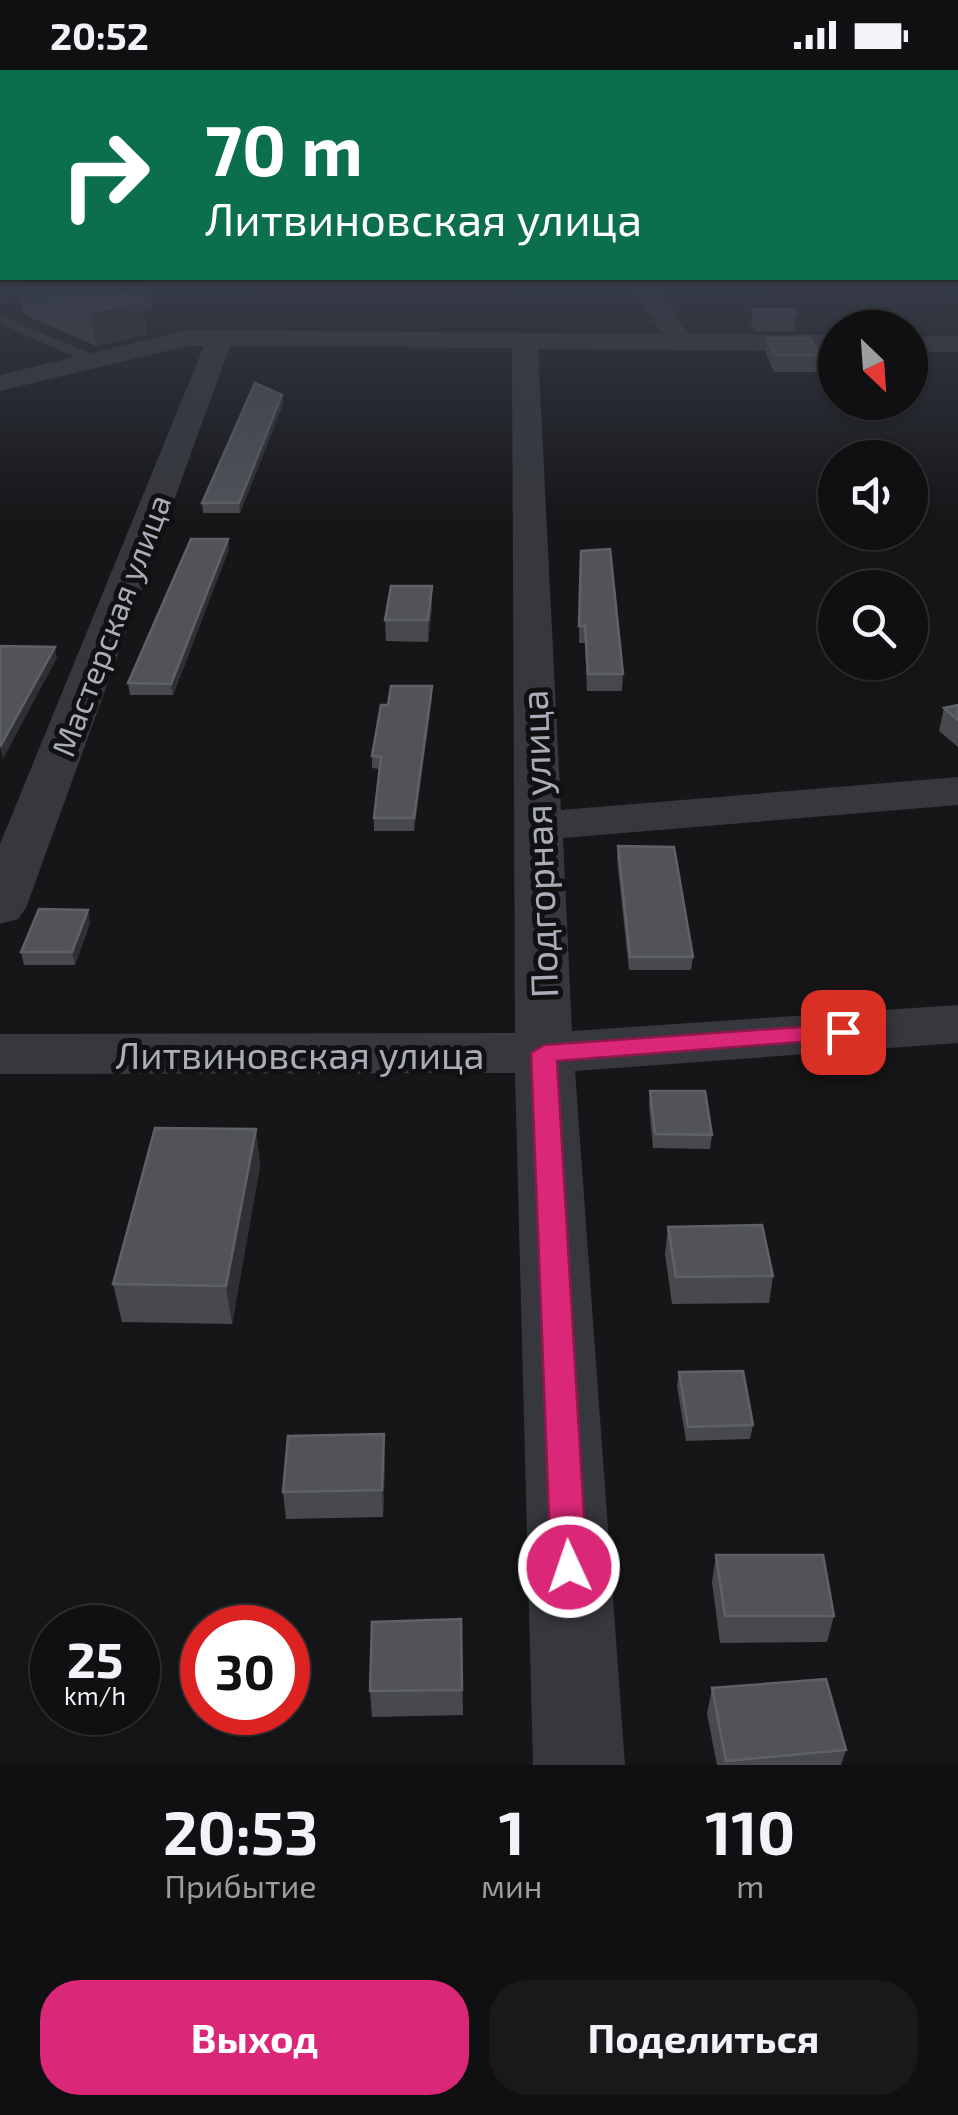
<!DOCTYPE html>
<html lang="ru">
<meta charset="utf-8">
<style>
:root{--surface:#101012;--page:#19191b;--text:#f1f3f6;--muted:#9c9d9f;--line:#303032;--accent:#db2777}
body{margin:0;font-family:"Exo 2",sans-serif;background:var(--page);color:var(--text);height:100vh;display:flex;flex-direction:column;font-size:38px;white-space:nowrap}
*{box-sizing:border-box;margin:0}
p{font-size:32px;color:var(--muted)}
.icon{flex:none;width:55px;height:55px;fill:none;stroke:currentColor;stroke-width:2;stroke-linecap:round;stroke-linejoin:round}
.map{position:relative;height:1695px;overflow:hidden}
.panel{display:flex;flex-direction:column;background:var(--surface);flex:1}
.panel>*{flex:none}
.guide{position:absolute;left:0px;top:0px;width:960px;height:210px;box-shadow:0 2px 8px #0004,0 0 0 2px var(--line);background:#0b6e4f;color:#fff;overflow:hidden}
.needle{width:65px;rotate:155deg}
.controls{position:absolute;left:818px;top:240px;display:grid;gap:20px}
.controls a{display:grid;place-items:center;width:110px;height:110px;border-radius:50%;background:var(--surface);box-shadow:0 2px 8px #0004,0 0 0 2px var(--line);font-size:50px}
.speed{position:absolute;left:30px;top:1535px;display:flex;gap:20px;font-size:50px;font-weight:700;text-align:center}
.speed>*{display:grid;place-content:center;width:130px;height:130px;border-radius:50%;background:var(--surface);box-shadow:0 2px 8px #0004,0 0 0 2px var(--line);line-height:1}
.speed small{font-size:25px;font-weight:400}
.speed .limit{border:15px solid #d22;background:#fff;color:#111}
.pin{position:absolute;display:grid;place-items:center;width:85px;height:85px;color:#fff;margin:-42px;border-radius:20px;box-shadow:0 5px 15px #0006}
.me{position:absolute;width:110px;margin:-55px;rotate:357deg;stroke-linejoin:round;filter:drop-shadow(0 0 8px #0008)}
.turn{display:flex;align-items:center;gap:35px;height:210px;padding:0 40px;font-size:45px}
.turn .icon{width:130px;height:130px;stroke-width:2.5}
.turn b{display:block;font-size:70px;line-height:85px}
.eta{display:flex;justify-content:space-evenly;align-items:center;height:170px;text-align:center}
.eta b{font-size:60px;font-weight:700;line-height:70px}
.cta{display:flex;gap:20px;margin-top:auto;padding:20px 40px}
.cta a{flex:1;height:115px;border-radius:40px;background:var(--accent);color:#fff;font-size:40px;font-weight:700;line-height:115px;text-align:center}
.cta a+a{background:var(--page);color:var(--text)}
.status{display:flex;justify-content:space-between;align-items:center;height:70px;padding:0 50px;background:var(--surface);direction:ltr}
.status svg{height:28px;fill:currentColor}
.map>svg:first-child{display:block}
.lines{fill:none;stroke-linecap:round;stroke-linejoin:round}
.lane{fill:#37383d;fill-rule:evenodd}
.street{fill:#37383d;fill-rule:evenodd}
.wall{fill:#47494d}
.shaded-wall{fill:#2f3033}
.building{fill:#525359;stroke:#5f6168;stroke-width:2.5}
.route{fill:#db2777;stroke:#8e194d;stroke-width:2.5}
.labels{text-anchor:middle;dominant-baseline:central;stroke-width:10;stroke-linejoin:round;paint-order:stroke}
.far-street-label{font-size:32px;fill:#a8adb8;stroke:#111113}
.street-label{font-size:38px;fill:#a8adb8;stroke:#111113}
</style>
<div class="status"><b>20:52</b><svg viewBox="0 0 49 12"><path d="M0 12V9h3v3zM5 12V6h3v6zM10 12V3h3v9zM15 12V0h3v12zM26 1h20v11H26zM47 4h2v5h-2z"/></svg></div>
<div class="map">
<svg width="958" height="1695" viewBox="0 0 958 1695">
<rect width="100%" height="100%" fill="#161618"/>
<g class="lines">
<!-- lane -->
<polygon class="lane" points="0,246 99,287 100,290 89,293 0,254"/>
<!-- street -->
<g class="street">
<polygon points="630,215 654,215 689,264 835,265 835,281 538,279 561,740 958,707 958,735 563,768 572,961 958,935 958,973 575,1001 625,1695 533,1695 515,1003 0,1004 0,964 515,963 512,278 230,276 26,838 18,849 0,854 0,774 204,276 187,276 0,321 0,305 187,260 662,264"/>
<rect x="910" y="266" width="48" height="16"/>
</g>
</g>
<!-- wall -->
<g class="wall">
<polygon points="0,215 150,215 152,240 143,237 147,264 96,276 23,244 20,230 0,234"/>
<polygon points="752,239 796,245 795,261 754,261 751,254"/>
<polygon points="767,268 820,285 817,302 774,302 766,284"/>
<polygon points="283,334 240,443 203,443 202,433"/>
<polygon points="228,469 229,479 173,625 130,625 128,613"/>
<polygon points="581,481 623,604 622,621 587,621 585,573 579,573"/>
<polygon points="432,537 428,572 386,571 385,550"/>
<polygon points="432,616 432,628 414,761 374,761 374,748 380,699 372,698 372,686 388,635"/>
<polygon points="958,635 958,677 939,661 944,638"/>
<polygon points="618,776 693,887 691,900 629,900 617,789"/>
<polygon points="90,853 75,895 24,895 21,882"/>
<polygon points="650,1021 712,1065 710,1079 653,1078 649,1035"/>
<polygon points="256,1059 260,1096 232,1254 122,1252 113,1214"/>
<polygon points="668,1157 773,1206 769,1233 672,1234 665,1184"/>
<polygon points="679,1302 753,1355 750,1369 686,1371 677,1316"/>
<polygon points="385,1391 383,1447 286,1449 283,1422"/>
<polygon points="716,1485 834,1546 827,1572 720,1573 712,1512"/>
<polygon points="461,1549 463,1645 372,1647 370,1621"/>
<polygon points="712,1618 846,1680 841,1695 717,1695 707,1644"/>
</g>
<!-- shaded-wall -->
<g class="shaded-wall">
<polygon points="0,215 18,215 20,230 0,234"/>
<polygon points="142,231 147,264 96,276 91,242"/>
<polygon points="282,325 283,334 240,443 239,433"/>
<polygon points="228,469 229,479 173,625 171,614"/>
<polygon points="432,516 432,537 428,572 428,550"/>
<polygon points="55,577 57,588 3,689 0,677"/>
<polygon points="432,616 432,628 414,761 414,748"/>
<polygon points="88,840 90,853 75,895 72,882"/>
<polygon points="256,1059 260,1096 232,1254 226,1216"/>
<polygon points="384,1364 385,1391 383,1447 382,1420"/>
</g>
<!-- building -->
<g class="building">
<polygon points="25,215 106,215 142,231 91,242"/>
<polygon points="752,239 793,239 796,245 755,245"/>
<polygon points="767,268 810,268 820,285 776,285"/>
<polygon points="255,313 282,325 239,433 202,433"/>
<polygon points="191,469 228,469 171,614 128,613"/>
<polygon points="610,479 623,604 588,604 585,556 579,556 581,481"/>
<polygon points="391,516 432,516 428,550 385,550"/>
<polygon points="0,576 55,577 0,677"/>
<polygon points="391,616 432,616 414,748 374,748 381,687 372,686 381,635 388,635"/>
<polygon points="958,635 958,650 944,638"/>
<polygon points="618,776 674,777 693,887 630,887"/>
<polygon points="39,839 88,840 72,882 21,882"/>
<polygon points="650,1021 705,1021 712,1065 655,1064"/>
<polygon points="155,1058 256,1059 226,1216 113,1214"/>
<polygon points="762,1155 773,1206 676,1207 668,1157"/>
<polygon points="743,1301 753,1355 688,1357 679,1302"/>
<polygon points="384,1364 382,1420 283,1422 288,1366"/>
<polygon points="716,1485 823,1485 834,1546 725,1546"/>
<polygon points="461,1549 462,1620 370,1621 372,1552"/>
<polygon points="826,1609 846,1680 726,1691 712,1618"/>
</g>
<!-- sky -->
<linearGradient id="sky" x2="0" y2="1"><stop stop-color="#0c0c0d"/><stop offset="0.47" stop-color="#363c48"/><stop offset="1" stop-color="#363c48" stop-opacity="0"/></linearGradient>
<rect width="958" height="453" fill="url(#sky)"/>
<!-- route -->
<polygon class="route" points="843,954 855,962 852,968 557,991 587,1497 582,1509 569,1514 556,1509 551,1497 531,983 544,975"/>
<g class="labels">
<!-- far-street labels -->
<g class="far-street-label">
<text transform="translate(110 555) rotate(-69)">Мастерская улица</text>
</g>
<!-- street labels -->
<g class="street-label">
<text transform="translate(538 774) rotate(-92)">Подгорная улица</text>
<text x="300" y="984">Литвиновская улица</text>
</g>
</g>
</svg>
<div class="controls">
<a><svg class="needle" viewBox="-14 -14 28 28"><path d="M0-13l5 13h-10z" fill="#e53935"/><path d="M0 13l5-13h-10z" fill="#9c9d9f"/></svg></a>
<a><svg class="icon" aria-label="sound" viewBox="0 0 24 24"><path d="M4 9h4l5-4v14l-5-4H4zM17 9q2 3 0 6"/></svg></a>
<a><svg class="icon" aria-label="search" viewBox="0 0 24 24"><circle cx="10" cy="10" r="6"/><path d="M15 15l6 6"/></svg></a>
</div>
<div class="speed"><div>25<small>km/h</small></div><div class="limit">30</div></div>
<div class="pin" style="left:843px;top:962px;background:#d93025"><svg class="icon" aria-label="arrive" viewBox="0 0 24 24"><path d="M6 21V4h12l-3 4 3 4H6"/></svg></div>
<svg class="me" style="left:569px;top:1497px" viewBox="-20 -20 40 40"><circle r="17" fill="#db2777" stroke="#fff" stroke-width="3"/><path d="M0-11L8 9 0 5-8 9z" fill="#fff"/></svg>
<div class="guide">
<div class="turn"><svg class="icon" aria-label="right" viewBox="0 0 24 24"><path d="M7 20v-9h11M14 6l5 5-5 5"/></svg><div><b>70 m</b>Литвиновская улица</div></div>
</div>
</div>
<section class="panel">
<div class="eta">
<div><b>20:53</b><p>Прибытие</p></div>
<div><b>1</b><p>мин</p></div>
<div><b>110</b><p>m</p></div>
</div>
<div class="cta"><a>Выход</a><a>Поделиться</a></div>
</section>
